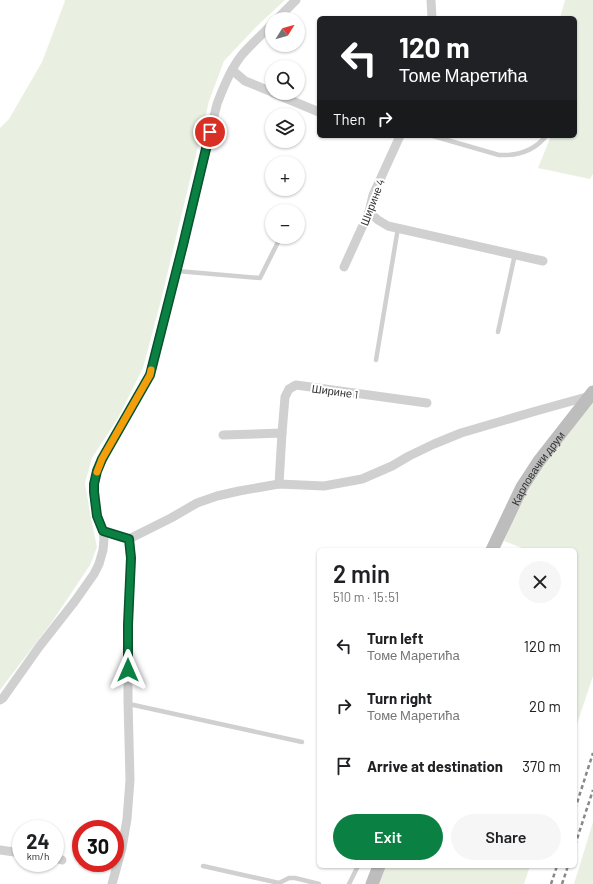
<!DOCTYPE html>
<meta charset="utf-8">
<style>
:root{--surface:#fff;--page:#f6f6f6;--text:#202124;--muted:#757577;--accent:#0b8043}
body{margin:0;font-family:Barlow,sans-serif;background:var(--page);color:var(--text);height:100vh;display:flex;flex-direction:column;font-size:15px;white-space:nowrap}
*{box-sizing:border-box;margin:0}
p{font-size:13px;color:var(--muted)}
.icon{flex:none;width:22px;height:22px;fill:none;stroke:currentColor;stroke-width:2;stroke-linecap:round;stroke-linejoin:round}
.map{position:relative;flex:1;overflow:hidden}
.drawer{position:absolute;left:317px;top:548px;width:260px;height:320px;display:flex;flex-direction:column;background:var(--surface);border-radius:6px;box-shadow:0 1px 3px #0004}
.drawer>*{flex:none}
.hud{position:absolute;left:317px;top:16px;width:260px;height:122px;border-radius:6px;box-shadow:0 1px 3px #0004;background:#202124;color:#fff;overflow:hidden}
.needle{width:26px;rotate:53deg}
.tools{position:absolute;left:265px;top:12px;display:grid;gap:8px}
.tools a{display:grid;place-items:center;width:40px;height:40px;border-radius:50%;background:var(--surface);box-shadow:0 1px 3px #0004;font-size:20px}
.speed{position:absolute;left:12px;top:820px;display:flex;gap:8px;font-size:20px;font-weight:700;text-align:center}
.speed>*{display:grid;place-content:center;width:52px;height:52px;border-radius:50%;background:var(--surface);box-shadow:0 1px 3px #0004;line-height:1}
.speed small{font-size:10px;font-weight:400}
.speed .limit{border:6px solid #d22;background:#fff;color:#111}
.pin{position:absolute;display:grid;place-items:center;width:34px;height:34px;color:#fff;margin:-17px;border:2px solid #fff;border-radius:50%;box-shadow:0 1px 4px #0007}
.me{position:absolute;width:44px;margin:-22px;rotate:0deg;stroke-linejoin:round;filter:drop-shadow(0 0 3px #0008)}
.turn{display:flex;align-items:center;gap:14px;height:84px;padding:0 16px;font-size:18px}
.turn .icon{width:52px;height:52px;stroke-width:2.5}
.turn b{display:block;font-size:28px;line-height:34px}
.then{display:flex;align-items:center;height:38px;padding:0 16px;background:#0003;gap:8px;font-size:15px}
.round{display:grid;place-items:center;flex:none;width:42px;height:42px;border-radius:21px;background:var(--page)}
.head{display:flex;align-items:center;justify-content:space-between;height:68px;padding:0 16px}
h1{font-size:24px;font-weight:600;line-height:30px}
.button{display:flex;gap:8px;margin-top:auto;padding:8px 16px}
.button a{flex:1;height:46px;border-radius:24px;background:var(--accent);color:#fff;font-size:16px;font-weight:600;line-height:46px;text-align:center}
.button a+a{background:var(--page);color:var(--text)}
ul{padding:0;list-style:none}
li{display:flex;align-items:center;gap:12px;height:60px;padding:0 16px}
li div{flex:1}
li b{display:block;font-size:15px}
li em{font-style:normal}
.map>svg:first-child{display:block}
.green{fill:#e9f0e1}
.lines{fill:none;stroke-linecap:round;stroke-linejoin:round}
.lane{stroke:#d0d0d0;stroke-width:4.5}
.street{stroke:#d0d0d0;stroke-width:9}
.secondary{stroke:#bdbdbd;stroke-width:13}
.rail{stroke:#888;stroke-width:2.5;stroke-dasharray:4 3;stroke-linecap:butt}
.route-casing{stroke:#07532c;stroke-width:10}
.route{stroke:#0b8043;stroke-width:7}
.slow{stroke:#f59e0b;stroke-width:7}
.labels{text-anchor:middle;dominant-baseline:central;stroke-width:4;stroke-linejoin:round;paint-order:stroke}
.street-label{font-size:11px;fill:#333;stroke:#fff}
</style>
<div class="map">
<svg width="593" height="884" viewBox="0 0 593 884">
<rect width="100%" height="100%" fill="#fff"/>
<!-- green -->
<g class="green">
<polygon points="64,0 285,0 256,27 224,61 209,101 161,300 143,368 118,418 92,458 85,483 91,518 97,547 90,565 52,622 0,690 0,128 9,119 42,62 65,1"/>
<polygon points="565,0 593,0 593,174 590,179 538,168 551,136 575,136 575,18 560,18"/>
<polygon points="593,399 593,676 575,730 575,550 527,550 504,541 517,507 542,465"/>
<polygon points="593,822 593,884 574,884"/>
<polygon points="383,866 530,866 524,884 377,884"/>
</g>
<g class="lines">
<!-- lane -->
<g class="lane">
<path d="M433,136L499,155C518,156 534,151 546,136"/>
<polyline points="177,271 260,278 279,240"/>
<polyline points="498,332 515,254"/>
<polyline points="376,360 398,228"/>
<polyline points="129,704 302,742"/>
<polyline points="203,866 279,883 289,878 295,878 319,884"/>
<polyline points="349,884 358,866"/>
</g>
<!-- street -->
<g class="street">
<polyline points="431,0 432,18"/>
<polyline points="277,19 296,0"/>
<polyline points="232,70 245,81 272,92"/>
<polyline points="273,93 319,112"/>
<polyline points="369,212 378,220 388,226 543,261"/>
<polyline points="344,267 369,212 373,195 400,136"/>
<polyline points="282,433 285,397 289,389 296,385 427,403"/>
<polyline points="223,435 282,433 279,484"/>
<polyline points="103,531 120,537 129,539"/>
<polyline points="129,539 171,518 197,503 217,496 239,491 279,484 324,486 362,479 392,466 409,456 434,444 461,433 536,411 590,396"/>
<path d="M0,700L3,698L39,647L75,601L94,574L99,564L103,550L104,539L103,531L97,516L95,499L94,484L97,471L107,450L150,375L183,245L217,104C223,88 230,70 241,56C250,45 262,35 272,24"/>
<polyline points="0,850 21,853"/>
<polyline points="55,858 62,860"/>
<polyline points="112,884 122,848 127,819 130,780 128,701 128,625 131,558 129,539"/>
</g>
<!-- secondary -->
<g class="secondary">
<path id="s1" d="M492,550L522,487L539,461L593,392"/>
<polyline points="372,884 379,866"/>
</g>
<!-- rail -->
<g class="rail">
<polyline points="575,809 593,753"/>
<polyline points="575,845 593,790"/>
<polyline points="551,884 557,866"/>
<polyline points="562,884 568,866"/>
</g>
</g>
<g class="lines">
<!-- route casing -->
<g class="route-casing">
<polyline id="route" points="128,670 128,625 131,558 129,539 103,531 97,516 94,492 94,484 97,471 102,459 150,375 183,245 210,132"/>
</g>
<!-- route -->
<use href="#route" class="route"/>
<!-- slow -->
<polyline class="slow" points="97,472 102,459 150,375 151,370"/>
</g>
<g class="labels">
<!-- street labels -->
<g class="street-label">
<text transform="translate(372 202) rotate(-69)">Ширине 4</text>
<text transform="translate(335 391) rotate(8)">Ширине 1</text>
<text stroke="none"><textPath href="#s1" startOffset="94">Карловачки друм</textPath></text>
</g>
</g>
</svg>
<div class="tools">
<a><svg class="needle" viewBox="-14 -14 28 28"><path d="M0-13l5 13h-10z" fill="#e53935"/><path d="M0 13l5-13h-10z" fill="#757577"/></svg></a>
<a><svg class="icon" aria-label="search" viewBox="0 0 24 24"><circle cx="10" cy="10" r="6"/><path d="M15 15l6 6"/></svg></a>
<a><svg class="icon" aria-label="layers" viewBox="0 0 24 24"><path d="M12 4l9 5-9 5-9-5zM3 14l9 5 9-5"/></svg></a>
<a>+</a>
<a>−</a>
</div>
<div class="speed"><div>24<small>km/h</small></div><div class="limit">30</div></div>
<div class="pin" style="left:210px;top:132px;background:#d93025"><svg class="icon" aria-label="arrive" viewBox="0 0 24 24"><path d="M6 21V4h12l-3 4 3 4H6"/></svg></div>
<svg class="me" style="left:128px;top:670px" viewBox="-20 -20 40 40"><path d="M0-17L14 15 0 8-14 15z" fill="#0b8043" stroke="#fff" stroke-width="4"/></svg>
<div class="hud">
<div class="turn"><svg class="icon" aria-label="left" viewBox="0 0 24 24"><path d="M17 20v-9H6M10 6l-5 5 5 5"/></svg><div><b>120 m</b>Томе Маретића</div></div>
<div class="then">Then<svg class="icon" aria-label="right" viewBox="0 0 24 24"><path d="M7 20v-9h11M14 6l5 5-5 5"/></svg></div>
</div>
<section class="drawer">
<div class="head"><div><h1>2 min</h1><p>510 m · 15:51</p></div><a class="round"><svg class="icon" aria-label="close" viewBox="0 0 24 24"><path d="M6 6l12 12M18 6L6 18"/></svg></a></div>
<ul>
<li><svg class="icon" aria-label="left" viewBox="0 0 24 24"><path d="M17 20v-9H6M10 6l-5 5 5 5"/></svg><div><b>Turn left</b><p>Томе Маретића</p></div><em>120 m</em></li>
<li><svg class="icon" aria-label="right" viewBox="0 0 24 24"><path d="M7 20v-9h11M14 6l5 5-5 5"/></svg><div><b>Turn right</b><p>Томе Маретића</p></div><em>20 m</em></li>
<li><svg class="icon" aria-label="arrive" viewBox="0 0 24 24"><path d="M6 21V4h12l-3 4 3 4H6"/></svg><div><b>Arrive at destination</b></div><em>370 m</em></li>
</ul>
<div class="button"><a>Exit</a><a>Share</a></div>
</section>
</div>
